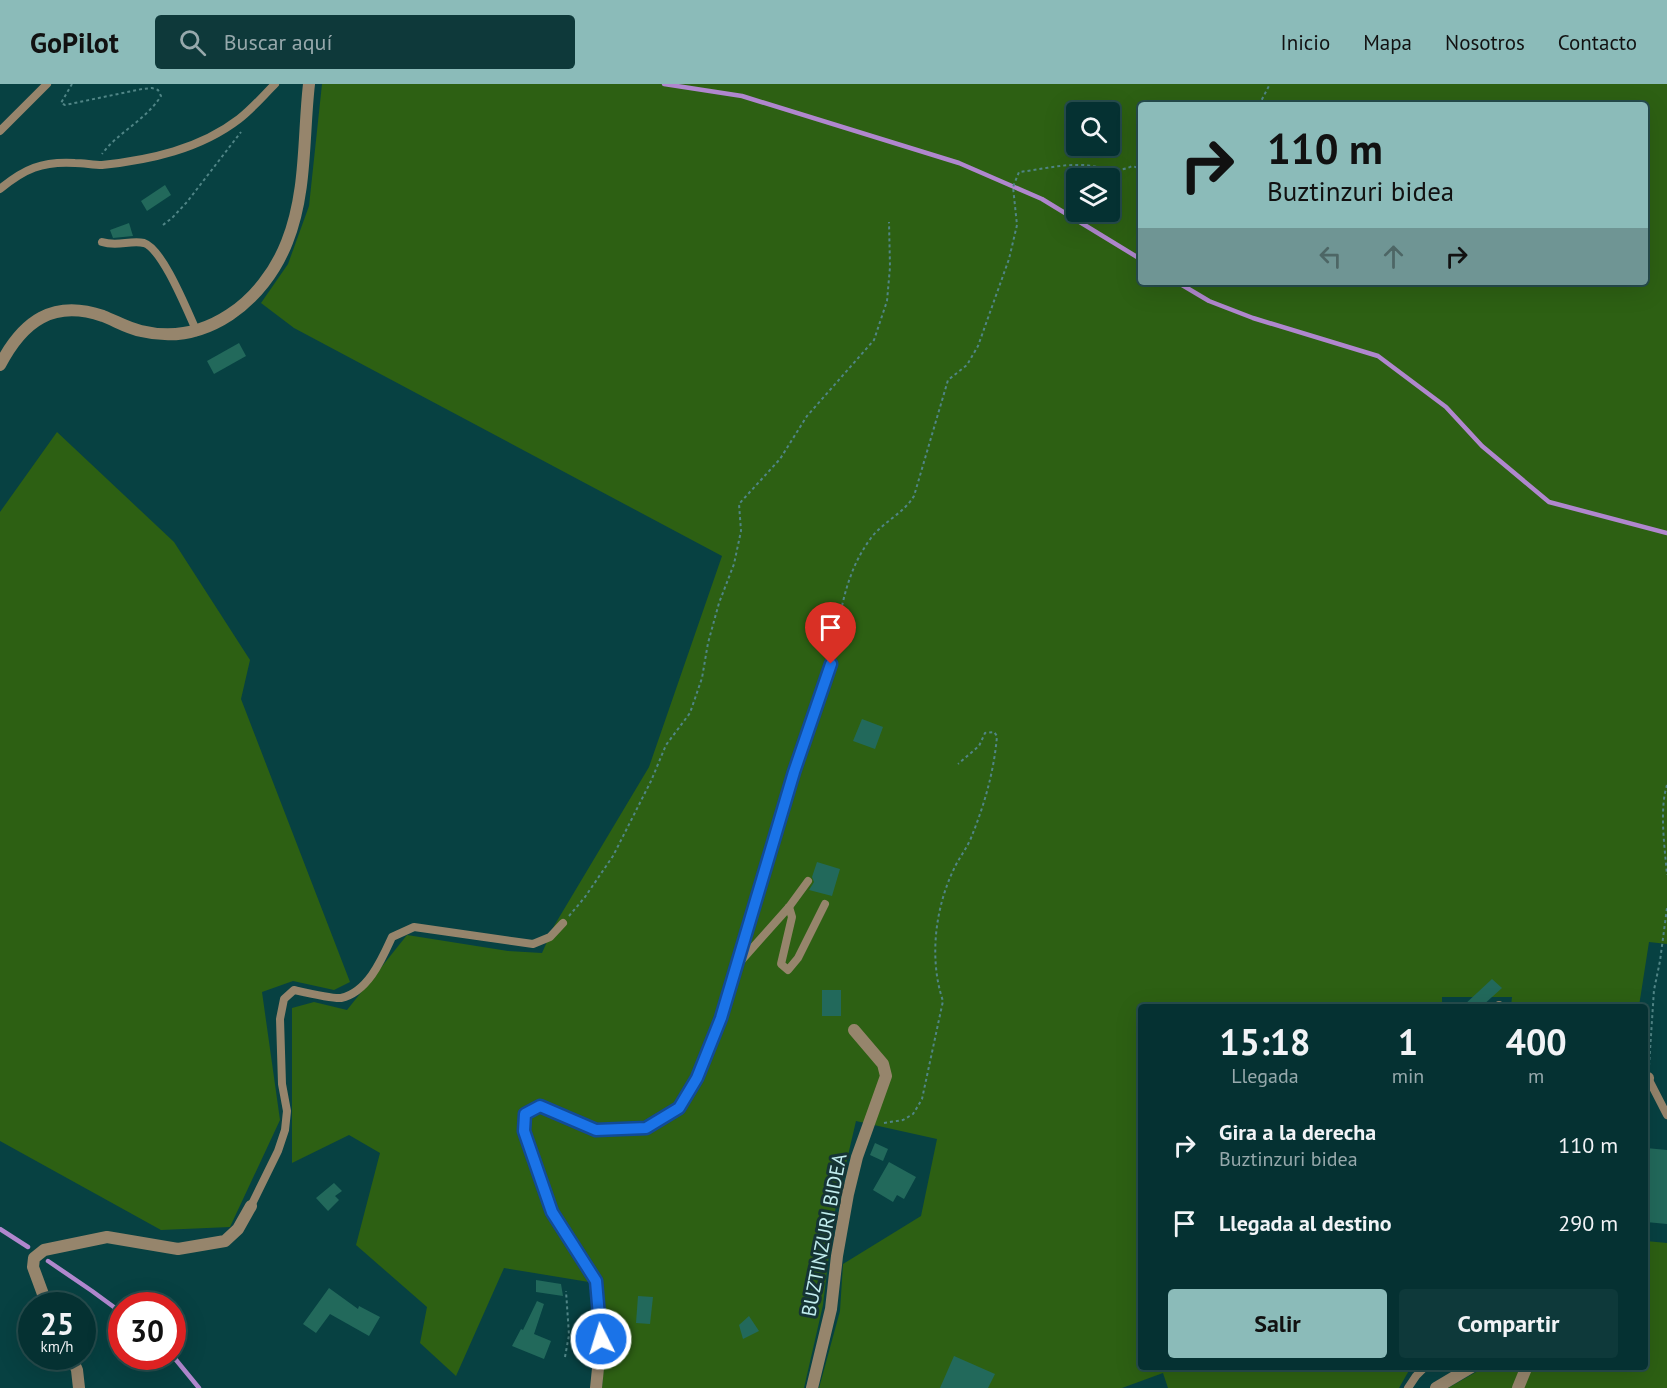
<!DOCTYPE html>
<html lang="es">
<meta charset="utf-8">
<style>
:root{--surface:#053132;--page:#0e393a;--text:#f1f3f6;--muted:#97a9ac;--line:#264c4d;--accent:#8bbbb9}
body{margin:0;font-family:"PT Sans",sans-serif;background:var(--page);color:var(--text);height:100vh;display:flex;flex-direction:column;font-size:22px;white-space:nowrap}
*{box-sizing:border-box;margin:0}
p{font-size:20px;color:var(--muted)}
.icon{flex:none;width:33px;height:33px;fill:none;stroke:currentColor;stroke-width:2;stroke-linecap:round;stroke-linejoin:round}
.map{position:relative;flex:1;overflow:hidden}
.sheet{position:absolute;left:1138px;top:920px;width:510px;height:366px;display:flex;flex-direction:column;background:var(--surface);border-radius:6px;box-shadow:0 6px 24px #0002,0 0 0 2px var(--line)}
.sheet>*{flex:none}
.guide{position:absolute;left:1138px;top:18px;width:510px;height:183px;border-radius:6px;box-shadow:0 6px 24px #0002,0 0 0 2px var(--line);background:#8bbbb9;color:#111;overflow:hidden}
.fabs{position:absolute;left:1066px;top:18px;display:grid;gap:12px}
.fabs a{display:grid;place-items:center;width:54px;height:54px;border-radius:6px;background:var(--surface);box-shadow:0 6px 24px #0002,0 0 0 2px var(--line);font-size:30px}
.speed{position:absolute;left:18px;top:1208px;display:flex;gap:12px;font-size:30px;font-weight:700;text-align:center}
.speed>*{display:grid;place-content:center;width:78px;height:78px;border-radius:50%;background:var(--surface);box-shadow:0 6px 24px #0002,0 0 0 2px var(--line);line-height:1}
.speed small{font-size:15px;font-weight:400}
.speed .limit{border:9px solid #d22;background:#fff;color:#111}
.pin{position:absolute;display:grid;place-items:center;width:51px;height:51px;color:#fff;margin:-62px -26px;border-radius:50% 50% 50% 0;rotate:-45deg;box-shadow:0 0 6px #0007}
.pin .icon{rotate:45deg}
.me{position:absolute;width:66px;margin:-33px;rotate:355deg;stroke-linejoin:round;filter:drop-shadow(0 0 4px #0008)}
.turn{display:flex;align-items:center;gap:21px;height:126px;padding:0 30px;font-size:27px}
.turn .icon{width:78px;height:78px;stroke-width:2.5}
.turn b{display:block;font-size:42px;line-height:51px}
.lanes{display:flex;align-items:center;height:57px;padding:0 30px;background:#0003;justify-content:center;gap:30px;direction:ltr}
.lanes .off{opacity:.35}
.eta{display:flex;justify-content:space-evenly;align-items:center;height:102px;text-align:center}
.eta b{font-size:36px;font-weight:700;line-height:42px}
.action{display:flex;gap:12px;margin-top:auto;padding:12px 30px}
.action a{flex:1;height:69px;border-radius:6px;background:var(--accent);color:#111;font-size:24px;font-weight:700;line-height:69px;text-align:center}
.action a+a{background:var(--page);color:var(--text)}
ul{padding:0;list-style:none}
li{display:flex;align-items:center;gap:18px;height:78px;padding:0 30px}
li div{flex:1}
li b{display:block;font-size:22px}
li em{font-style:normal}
header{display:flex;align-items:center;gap:36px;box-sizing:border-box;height:84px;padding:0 30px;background:var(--accent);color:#111}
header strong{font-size:28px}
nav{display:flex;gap:33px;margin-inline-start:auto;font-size:21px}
.search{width:420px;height:54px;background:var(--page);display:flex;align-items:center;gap:15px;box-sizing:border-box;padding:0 21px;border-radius:6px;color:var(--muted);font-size:22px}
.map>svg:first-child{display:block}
.green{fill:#2d6013;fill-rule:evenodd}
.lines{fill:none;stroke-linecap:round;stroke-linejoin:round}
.stream{stroke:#b087ce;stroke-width:4.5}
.building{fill:#22695b}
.path{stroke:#508586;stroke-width:2;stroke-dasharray:3 3;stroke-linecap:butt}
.lane{stroke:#96856c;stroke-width:8}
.street{stroke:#96856c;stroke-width:12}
.route-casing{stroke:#114b97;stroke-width:15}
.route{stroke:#1a73e8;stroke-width:10}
.labels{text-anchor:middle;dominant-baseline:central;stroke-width:6;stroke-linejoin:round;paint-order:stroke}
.street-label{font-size:20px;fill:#c1edee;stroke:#153435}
</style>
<header>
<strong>GoPilot</strong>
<div class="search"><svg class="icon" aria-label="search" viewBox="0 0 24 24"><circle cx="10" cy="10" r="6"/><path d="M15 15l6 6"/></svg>Buscar aquí</div>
<nav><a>Inicio</a><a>Mapa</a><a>Nosotros</a><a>Contacto</a></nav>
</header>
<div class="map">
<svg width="1667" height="1304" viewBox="0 0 1667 1304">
<rect width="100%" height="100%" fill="#074142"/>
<!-- green -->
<g class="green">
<path d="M322,0H1667V860L1649,858L1639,922H1511L1512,913H1442V922H1142V1282L1411,1283L1399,1304H1168L1163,1289L1122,1304H819L840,1227L843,1180L921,1132L937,1055L856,1037L833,1136L823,1221L804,1304H602L606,1254L601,1200L504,1184L456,1292L420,1259L427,1223L356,1161L380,1069L349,1051L292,1079V924L314,918L347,926L407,851L508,867L542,869L554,842L649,683L722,472L294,244L261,219L288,180L309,122ZM1142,21H1646V198H1142ZM1077,28H1110V62H1077ZM1077,94H1110V128H1077Z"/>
<polygon points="57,348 174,458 250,576 241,615 350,898 334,906 293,897 262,908 280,1036 230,1143 161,1146 0,1057 0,428"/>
<polygon points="1646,1157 1667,1159 1667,1304 1448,1304 1485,1283 1646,1282"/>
</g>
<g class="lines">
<!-- stream -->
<g class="stream">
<polyline points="664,0 742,12 959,79 1042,115 1142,176"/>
<polyline points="1177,198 1209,217 1253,234 1378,272 1446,323 1482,362 1549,418 1667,449"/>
<polyline points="0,1145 28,1163"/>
<polyline points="48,1177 92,1207 122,1229"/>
<polyline points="172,1271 199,1304"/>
</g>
</g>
<!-- building -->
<g class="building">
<polygon points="165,101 171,111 147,127 141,117"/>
<polygon points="129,139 133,152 113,154 110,146"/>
<polygon points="239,259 246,272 214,290 207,277"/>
<polygon points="862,635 883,643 875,665 853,657"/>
<polygon points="817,778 840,785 832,812 809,806 814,798 812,793"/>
<polygon points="1492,895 1502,904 1482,922 1463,922"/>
<rect x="822" y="906" width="19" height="26"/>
<polygon points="875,1059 888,1065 883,1077 870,1071"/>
<polygon points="1646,1064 1667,1066 1667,1140 1646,1138"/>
<polygon points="889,1078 916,1093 904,1115 897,1111 893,1118 873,1106"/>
<polygon points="334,1099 342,1107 335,1112 339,1116 328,1127 316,1114"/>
<polygon points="536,1196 561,1200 563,1212 536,1208"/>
<polygon points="329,1204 358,1225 359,1222 380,1233 369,1252 330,1230 316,1249 303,1240"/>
<polygon points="638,1212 653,1213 650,1240 636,1239"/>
<polygon points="537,1217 544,1220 534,1250 551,1257 544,1275 512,1262 521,1245 523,1246"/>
<polygon points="749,1232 759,1247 743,1255 739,1241"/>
<polygon points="954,1272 995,1290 988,1304 940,1304"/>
</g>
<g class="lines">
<!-- path -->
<g class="path">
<path d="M72,0L61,19L65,21L142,5L152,4L158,6L161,12C145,37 118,48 102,70"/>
<polyline points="1259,21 1270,0"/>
<polyline points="163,141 172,134 187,118 241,48"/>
<path d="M833,569C841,527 845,489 871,454C883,438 904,429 914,412L948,296L967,281L978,262L1009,175L1017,141L1013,103L1019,88C1039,86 1061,80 1081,81C1099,81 1115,91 1132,82L1142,85"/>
<path d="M1667,701C1659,726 1665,765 1667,791"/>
<polyline points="569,832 585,813 613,772 651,697 666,661 690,629 702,594 708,559 719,519 734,480 741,447 739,420 780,375 807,332 874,256 887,217 890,183 889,138"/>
<polyline points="1649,982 1654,906 1660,877 1667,824"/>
<path d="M884,1039L903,1036L913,1030L918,1022L922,1015L943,917C929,876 935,825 953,787C958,775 966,766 971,754C984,722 994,688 997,652L994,648L985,649L979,662L958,680"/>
<polyline points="565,1273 569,1251 566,1207"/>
</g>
<!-- lane -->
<g class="lane">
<polyline points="0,47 47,0"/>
<path d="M0,105C24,85 42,77 75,79C84,79 93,81 102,81C150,76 200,65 239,35C252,25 263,12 275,0"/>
<path d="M102,158C117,163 130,156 144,159C163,165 188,229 197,248"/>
<polyline points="789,823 792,833 781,880 788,886 798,874 825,820"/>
<polyline points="740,878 789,823 808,797"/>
<polyline points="1499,922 1499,921"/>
<polyline points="1648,994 1667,1031"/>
<path d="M251,1122L278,1067L285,1046L287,1027L282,1000L280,935L284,915L294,906C303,908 333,915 341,914C368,908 382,875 392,853L414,843L533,860L550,853L563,839"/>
<polyline points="1408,1304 1416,1292 1426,1282"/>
</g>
<!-- street -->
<g class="street">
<path d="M0,281C23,237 53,215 103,232C116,237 127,244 141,247C206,263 264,217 287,158C307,108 303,52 309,0"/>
<polyline points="1646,1000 1648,994"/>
<polyline points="47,1221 33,1183 34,1174 44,1166 107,1153 178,1165 225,1157 238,1145 251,1122"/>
<polyline points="71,1272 77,1286 79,1304"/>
<polyline points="596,1304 601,1255 595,1196 552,1128 524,1047 525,1030 540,1022 596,1046 646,1044 679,1024 697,994 721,934 794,689 831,580"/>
<polyline points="812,1304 831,1225 837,1172 848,1110 857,1073 886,992 883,980 854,946"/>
<polyline points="1436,1304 1473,1282"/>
<polyline points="1518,1304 1527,1282"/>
</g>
</g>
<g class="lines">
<!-- route casing -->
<g class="route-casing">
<polyline id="route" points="601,1255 596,1197 552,1128 524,1047 525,1030 540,1022 596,1046 646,1044 679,1024 697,994 721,934 794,688 831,580"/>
</g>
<!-- route -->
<use href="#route" class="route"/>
</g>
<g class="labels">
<!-- street labels -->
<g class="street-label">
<text transform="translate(824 1151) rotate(-79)">BUZTINZURI BIDEA</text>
</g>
</g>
</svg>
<div class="fabs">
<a><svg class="icon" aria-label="search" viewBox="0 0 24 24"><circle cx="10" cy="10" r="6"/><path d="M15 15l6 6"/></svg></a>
<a><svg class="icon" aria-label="layers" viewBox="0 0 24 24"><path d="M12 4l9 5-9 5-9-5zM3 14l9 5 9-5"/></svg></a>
</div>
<div class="speed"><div>25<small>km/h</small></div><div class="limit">30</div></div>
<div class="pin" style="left:831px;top:580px;background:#d93025"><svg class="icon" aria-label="arrive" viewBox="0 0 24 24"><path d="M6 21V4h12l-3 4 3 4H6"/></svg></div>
<svg class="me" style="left:601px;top:1255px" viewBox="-20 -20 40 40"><circle r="17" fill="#1a73e8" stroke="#fff" stroke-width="3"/><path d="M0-11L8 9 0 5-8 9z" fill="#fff"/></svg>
<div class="guide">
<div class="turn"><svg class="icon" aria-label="right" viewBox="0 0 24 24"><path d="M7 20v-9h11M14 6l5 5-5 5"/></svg><div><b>110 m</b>Buztinzuri bidea</div></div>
<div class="lanes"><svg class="icon off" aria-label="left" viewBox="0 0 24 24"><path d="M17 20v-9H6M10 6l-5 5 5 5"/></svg><svg class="icon off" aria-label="ahead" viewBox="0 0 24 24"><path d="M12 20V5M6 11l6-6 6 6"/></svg><svg class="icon" aria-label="right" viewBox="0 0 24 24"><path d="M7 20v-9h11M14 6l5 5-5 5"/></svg></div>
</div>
<section class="sheet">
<div class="eta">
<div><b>15:18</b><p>Llegada</p></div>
<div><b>1</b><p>min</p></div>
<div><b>400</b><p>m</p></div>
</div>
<ul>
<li><svg class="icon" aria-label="right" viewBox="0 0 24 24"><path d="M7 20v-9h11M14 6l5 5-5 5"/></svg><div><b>Gira a la derecha</b><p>Buztinzuri bidea</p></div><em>110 m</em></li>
<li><svg class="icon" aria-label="arrive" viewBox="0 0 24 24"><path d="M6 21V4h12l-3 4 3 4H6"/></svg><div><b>Llegada al destino</b></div><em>290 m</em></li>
</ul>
<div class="action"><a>Salir</a><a>Compartir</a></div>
</section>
</div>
